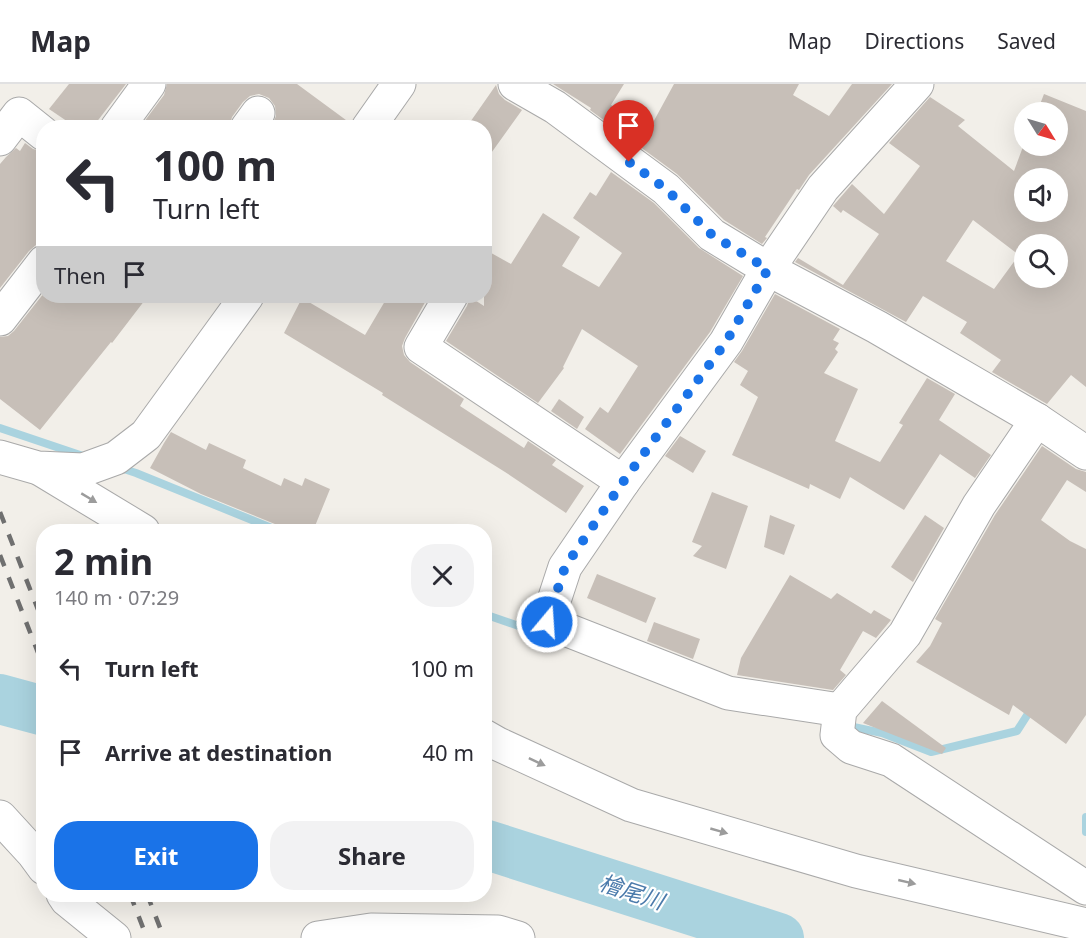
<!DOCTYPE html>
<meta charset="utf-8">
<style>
:root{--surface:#fff;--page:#f2f2f3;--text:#2b2b33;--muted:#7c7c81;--line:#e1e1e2;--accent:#1a73e8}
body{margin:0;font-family:"Noto Sans","Noto Sans JP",sans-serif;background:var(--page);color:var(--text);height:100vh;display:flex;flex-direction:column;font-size:22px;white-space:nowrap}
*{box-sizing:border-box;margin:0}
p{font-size:20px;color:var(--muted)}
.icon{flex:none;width:33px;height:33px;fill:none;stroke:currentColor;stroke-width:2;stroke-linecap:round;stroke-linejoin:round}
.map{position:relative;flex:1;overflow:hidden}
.drawer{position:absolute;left:36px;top:440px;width:456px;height:378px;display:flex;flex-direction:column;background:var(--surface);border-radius:24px;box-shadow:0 6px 24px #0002}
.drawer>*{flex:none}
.banner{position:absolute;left:36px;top:36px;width:456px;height:183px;border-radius:24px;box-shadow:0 6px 24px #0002;background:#fff;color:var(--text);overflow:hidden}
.needle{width:39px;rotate:127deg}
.fabs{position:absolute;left:1014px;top:18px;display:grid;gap:12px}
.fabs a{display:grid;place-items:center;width:54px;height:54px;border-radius:50%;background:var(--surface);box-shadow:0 6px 24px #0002;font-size:30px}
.pin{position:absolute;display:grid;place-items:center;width:51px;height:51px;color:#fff;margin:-62px -26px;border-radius:50% 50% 50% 0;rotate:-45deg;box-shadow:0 0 6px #0007}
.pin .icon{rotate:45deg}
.me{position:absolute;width:66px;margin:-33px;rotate:18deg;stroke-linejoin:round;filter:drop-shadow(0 0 4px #0008)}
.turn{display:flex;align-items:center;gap:21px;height:126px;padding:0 18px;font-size:27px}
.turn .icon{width:78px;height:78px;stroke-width:2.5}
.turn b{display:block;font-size:42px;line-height:51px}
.then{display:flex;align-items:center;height:57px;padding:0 18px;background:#0003;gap:12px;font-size:22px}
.round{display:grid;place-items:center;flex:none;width:63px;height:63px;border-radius:24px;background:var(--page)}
.head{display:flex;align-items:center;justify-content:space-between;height:102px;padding:0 18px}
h1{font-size:36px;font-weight:700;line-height:45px}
.button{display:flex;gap:12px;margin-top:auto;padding:12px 18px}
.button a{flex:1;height:69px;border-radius:24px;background:var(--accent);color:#fff;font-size:24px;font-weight:700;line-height:69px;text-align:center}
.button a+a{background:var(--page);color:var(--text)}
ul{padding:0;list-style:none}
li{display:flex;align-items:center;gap:18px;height:84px;padding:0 18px}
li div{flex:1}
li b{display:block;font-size:22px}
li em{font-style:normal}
header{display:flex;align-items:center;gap:36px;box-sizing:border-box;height:84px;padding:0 30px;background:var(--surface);border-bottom:2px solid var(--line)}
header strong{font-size:28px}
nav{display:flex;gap:33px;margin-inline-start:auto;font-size:21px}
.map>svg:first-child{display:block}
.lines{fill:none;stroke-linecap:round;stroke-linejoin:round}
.stream{stroke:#aad3df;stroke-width:8}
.river{stroke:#aad3df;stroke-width:50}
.building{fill:#c7bfb8;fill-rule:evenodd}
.minor-casing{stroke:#a9a9a9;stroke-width:35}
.minor{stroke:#fff;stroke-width:33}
.rail{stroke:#707070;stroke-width:4.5;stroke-dasharray:12 12;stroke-linecap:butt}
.oneway{fill:#9c9c9c}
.route{stroke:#1a73e8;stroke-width:10;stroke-dasharray:0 18}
.labels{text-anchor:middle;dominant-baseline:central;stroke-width:4.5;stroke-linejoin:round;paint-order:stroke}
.water-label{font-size:22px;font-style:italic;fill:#4a7aab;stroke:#fff}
</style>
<header>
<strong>Map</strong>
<nav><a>Map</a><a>Directions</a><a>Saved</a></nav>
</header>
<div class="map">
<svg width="1086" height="854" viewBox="0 0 1086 854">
<rect width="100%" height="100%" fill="#f2efe9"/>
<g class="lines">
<!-- stream -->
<g class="stream">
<polyline points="0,344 86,373"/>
<polyline points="118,383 136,389 279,447"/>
<polyline points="484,530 542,550"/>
<polyline points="844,641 882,649 931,668 1017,647 1033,622"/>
<polyline points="1086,733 1086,748"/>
</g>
<!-- river -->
<g class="river">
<polyline points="0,615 44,627"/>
<polyline points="484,760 779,854"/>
</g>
</g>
<!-- building -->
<g class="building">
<polygon points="69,0 126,0 92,44 77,44 49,25"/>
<polygon points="167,0 297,0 350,39 349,44 271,44 276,32 275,22 269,14 259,10 250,12 243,18 232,33 229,44 143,44 141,42 164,11"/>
<polygon points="553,0 624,0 611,21 650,44 674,0 799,0 793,11 829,32 852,0 892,0 809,91 799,106 797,105 765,153 767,154 762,160 724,136 677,90 590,26 591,24"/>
<polygon points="496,1 499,10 505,16 522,26 484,79 484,44 466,44"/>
<path d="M1044,10L1086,27V303L1071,291L1047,320L992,288L1001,276L960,249L967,238L923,212L906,238L795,178L798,174L843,201L879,150L843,126L841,129L833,122L852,100L884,130L920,82L889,59L930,13L965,36L958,42L1014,87L1024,60L1058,62V28H1037ZM1024,94H1058V128H1024ZM973,136L1019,171L994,205L946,177ZM1024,160H1058V194H1024Z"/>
<polygon points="25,59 33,65 44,68 44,160 36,161 29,167 0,204 0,80 6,73 16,64 20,67"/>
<polygon points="611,88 654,119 699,164 743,192 710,248 620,370 585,345 600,323 608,329 638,282 582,245 563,283 564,284 538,319 446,257 467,222 470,213 484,222 484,165 511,180 543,129 580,153 562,182 599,203 622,169 573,134 590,108 596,112"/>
<polygon points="44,209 44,212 148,212 112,259 111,258 40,346 0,315 0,253 8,252 14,247"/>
<polygon points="775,210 840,245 833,256 839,259 835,265 838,268 824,289 858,305 835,357 880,378 903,341 899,339 927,294 955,310 939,336 991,371 975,394 940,370 904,426 850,393 840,415 810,400 809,405 732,371 758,313 740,301 748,287 734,278 742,267"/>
<polygon points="388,212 426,212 428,213 405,254 402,262 404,271 410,278 464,315 460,322 524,364 528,357 556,376 552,381 584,402 566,429 505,388 382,311 383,309 284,249 302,214 365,251"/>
<polygon points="559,315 584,333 577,345 551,327"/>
<polygon points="171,348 206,366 209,359 246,376 243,384 281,402 284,394 302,402 305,394 330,405 313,447 292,447 201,410 150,384 164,359"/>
<polygon points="680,352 706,367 693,389 665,372"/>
<polygon points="1042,362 1076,385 1086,388 1086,408 1067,396 1041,436 1070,457 1086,465 1086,631 1066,660 1013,621 1009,631 916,578 930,562 942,539 935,535 995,431"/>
<polygon points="712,408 748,422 726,485 693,472 702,462 692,458"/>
<polygon points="770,431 795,441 784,471 764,463"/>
<polygon points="925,431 944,444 913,498 891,483"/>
<polygon points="597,490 656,514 646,539 587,514"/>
<polygon points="790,491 831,515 837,509 871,530 874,526 891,536 876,554 863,547 840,586 846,591 833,606 737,591 741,574"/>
<polygon points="654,538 700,555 693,575 647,557"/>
<polygon points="882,617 946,664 942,670 863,639"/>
</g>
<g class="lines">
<!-- minor casing -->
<g class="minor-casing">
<g id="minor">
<polyline points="515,0 555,23 666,105 712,151 768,185 877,243 1037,336 1086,369"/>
<polyline points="117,44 149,0"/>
<polyline points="247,44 258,29"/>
<polyline points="368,44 399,0"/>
<polyline points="0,55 19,30 44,50"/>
<polyline points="451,212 421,263 623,398"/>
<polyline points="0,235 44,178"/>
<polyline points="1037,336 979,421 905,550 840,626 837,651 851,663 891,676 1086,804"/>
<polyline points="0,373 38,384 83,386 116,374 146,351 247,212"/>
<polyline points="42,386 143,447"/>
<polyline points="840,626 728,609 547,538 565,483 623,398 726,258 768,185 823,104 917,0"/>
<polyline points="484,652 498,660 631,721 856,787 1086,841"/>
<polyline points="0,733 33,769 44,784"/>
<polyline points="63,810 67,816 114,854"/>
<polyline points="318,854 371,846 498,848 518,854"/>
</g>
</g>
<!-- minor -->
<use href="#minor" class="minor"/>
<!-- rail -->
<g class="rail">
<polyline points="0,428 44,541"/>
<polyline points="0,471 44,584"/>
<polyline points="130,810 147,854"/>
<polyline points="147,810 164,854"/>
</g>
</g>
<!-- one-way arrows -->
<defs><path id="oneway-solid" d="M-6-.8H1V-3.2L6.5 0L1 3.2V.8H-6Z" transform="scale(1.5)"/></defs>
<g class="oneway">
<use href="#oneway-solid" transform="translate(89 414) rotate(31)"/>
<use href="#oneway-solid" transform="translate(537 678) rotate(25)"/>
<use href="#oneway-solid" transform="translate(719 747) rotate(16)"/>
<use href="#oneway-solid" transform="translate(907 798) rotate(13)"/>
</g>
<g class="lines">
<!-- route -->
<polyline class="route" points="547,538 565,483 623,398 726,258 768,185 712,151 666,105 629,78"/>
</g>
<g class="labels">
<!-- water labels -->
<g class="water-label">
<text transform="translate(632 807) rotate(18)">檜尾川</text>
</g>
</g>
</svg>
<div class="fabs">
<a><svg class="needle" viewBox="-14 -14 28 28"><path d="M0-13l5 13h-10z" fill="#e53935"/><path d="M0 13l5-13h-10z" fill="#7c7c81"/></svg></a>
<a><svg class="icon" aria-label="sound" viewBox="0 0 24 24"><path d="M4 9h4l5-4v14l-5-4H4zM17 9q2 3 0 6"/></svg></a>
<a><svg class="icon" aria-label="search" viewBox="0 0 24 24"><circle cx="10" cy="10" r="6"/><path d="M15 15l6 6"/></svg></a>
</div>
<div class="pin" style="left:629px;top:78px;background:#d93025"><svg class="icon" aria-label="arrive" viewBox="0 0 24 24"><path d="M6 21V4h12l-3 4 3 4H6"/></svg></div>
<svg class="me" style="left:547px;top:538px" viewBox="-20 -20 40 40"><circle r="17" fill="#1a73e8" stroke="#fff" stroke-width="3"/><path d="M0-11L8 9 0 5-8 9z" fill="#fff"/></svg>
<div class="banner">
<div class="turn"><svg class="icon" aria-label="left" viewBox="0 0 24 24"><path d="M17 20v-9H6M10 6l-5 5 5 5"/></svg><div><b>100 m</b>Turn left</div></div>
<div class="then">Then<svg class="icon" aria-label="arrive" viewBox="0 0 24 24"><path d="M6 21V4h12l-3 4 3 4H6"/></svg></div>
</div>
<section class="drawer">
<div class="head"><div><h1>2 min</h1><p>140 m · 07:29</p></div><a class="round"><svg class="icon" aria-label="close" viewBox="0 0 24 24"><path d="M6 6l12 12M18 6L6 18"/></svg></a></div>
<ul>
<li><svg class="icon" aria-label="left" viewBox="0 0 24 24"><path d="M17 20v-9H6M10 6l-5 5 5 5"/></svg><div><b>Turn left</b></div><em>100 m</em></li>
<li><svg class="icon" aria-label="arrive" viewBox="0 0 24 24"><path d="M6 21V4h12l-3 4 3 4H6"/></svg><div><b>Arrive at destination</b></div><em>40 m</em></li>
</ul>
<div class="button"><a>Exit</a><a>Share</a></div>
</section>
</div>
